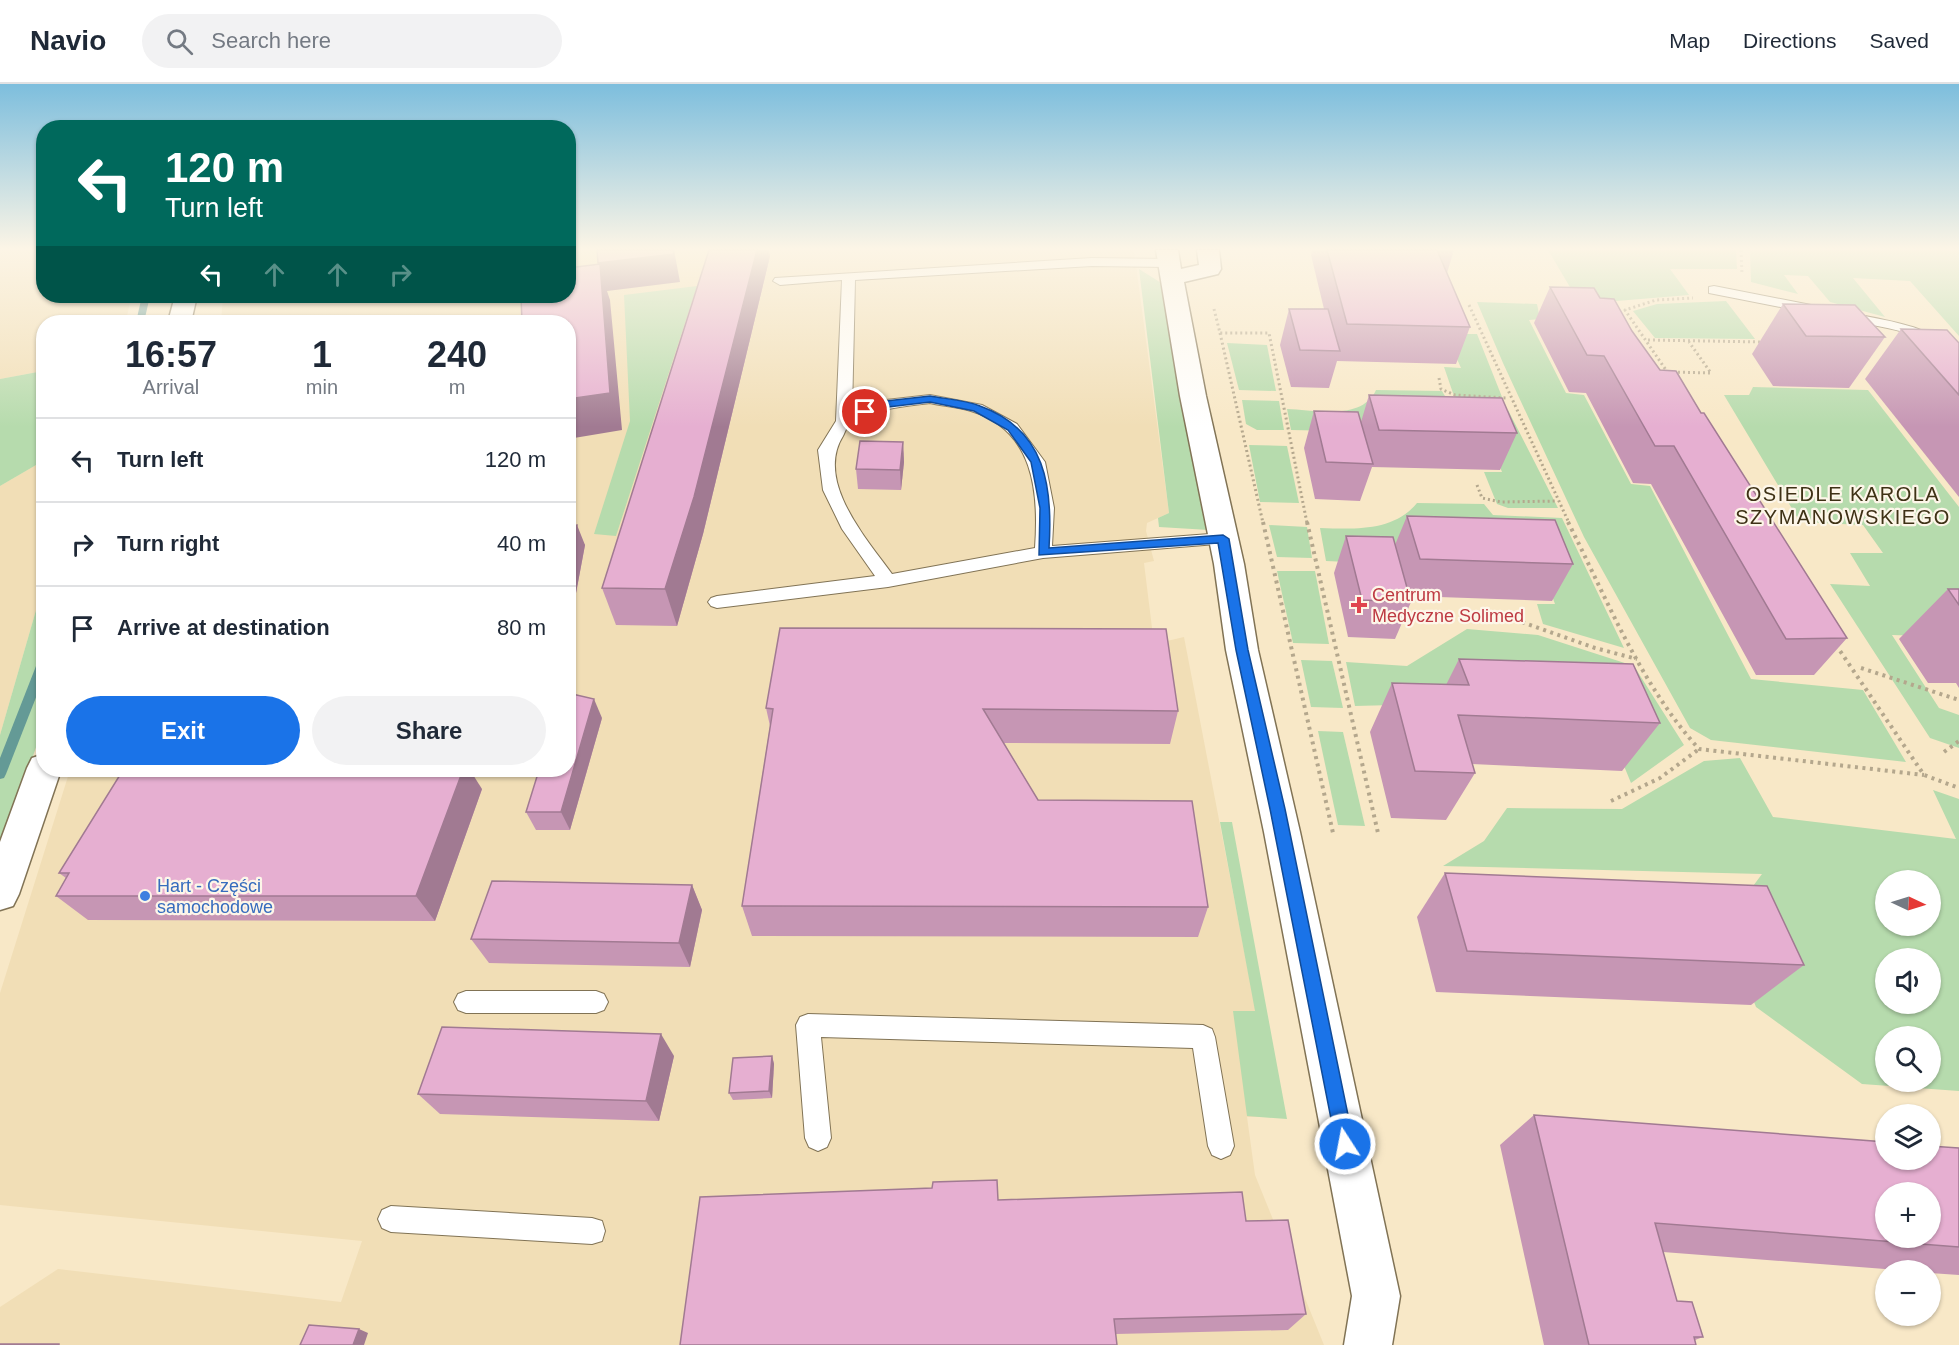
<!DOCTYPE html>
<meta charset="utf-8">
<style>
:root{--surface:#fff;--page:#f2f2f3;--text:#1f2937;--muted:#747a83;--line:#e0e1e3;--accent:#1a73e8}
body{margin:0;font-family:Arial,sans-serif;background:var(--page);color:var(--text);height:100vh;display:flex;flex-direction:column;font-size:22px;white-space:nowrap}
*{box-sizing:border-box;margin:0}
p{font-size:20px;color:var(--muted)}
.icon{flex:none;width:33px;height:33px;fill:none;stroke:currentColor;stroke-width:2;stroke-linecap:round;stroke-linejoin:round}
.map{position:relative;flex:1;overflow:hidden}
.sheet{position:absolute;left:36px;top:231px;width:540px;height:462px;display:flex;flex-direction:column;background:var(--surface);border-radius:24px;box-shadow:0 2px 4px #0004}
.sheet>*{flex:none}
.top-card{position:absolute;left:36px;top:36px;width:540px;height:183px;border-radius:24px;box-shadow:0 2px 4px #0004;background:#00695c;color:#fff;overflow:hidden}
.needle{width:39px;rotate:94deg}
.tools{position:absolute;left:1875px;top:786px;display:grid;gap:12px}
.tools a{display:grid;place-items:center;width:66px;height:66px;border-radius:50%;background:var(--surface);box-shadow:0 2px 4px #0004;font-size:30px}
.pin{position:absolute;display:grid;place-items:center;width:51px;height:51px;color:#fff;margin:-26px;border:3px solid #fff;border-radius:50%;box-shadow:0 2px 6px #0007}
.me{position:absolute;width:66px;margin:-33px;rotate:349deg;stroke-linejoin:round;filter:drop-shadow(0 0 4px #0008)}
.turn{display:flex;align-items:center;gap:21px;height:126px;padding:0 30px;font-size:27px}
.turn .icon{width:78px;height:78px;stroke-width:2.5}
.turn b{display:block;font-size:42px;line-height:51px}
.lanes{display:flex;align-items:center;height:57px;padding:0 30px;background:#0003;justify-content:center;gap:30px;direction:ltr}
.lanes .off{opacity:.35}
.eta{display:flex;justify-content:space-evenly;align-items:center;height:102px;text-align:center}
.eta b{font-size:36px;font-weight:800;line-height:42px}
.primary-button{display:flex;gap:12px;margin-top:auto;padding:12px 30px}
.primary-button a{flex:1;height:69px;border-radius:36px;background:var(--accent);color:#fff;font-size:24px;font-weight:800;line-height:69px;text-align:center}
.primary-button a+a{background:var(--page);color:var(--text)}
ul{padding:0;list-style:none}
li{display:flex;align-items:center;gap:18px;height:84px;padding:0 30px;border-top:2px solid var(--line)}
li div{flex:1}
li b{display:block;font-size:22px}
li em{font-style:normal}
header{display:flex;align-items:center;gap:36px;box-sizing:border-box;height:84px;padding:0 30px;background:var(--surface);border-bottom:2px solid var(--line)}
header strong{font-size:28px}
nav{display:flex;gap:33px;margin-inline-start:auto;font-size:21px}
.search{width:420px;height:54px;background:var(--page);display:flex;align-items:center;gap:15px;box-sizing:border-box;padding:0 21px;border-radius:33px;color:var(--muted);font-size:22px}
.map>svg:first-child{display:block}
.built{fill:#f1deb6}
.green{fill:#b6dbad;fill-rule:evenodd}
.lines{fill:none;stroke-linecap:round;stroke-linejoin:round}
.stream{fill:#649a96;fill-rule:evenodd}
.lane-casing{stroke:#817355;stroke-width:2}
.street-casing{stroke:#817355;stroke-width:3}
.secondary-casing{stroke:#817355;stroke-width:3}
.path-far1{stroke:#b4a78d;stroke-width:3;stroke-dasharray:2 3;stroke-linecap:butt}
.path{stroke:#b4a78d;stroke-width:4;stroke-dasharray:3 4.5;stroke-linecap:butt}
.lane{fill:#fff;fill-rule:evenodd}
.street{fill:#fff;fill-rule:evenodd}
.secondary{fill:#fff;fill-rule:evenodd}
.wall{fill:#c696b4}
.shaded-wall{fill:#a17a92}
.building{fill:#e6afd1;stroke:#a17a92;stroke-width:1.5;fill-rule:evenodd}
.route{fill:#1a73e8;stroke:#114b97;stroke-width:1.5}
.health-dot{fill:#e0444e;stroke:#fdf6e9;stroke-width:2}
.shop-dot{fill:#3f7fe0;stroke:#fdf6e9;stroke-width:2}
.labels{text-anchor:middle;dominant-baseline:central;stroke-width:4.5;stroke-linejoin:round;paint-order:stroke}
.health-label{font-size:18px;fill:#be3a42;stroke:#fdf6e9;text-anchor:start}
.shop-label{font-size:18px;fill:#366cbe;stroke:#fdf6e9;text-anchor:start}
.neighbourhood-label{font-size:20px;letter-spacing:1.5px;fill:#3e3115;stroke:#fdf6e9}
</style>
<header>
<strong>Navio</strong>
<div class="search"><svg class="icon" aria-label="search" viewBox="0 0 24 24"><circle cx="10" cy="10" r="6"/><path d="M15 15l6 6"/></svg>Search here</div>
<nav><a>Map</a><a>Directions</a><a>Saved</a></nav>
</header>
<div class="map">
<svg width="1959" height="1261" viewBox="0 0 1959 1261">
<rect width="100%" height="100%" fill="#f8e8c7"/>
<!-- built -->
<g class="built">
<polygon points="0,166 43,166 44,212 131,212 126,238 44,238 43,287 0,295"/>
<polygon points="569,166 1134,166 1169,429 1147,439 1146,447 1154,477 1144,479 1154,560 1184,553 1276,1033 1247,1033 1255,1091 1324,1261 0,1261 0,1223 58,1185 341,1218 362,1157 0,1121 0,909 70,686 568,686 568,238 221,238 223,212 568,212"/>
<polygon points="43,377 43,502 0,651 0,402"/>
</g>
<!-- green -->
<g class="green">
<polygon points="1548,166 1736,166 1737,185 1670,185 1689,211 1580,220"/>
<polygon points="1750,166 1959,166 1959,252 1910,197 1853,194 1885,233 1830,218 1808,192 1784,191 1798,210 1751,198"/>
<polygon points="1139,185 1166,202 1209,446 1159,443 1158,434 1169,429"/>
<polygon points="697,202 616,452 594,450 630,337 624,211"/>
<polygon points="1726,217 1755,255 1655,254 1633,227 1657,220"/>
<polygon points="1477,218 1537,220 1540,235 1529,236 1566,309 1584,311 1631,400 1650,402 1751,595 1863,606 1906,678 1711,656 1690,644 1584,453 1503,279"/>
<polygon points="1446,250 1477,250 1504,318 1460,317 1454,312 1444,283 1461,284"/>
<polygon points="1227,259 1267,261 1276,307 1239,306"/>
<polygon points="43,287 43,377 0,402 0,295"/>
<polygon points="1753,303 1868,306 1959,423 1959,553 1892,551 1939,624 1959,631 1959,664 1930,654 1830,500 1870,502 1850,469 1883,469 1863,441 1800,438 1724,311 1749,311"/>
<path d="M1376,306L1442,307L1449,319L1476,326H1508L1558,424H1508L1497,420L1484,388H1502L1487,350L1291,346L1287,325C1315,326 1362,337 1376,306Z"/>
<polygon points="1242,316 1279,317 1284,346 1257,346 1246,340"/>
<polygon points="1249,361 1287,362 1299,419 1260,418"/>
<path d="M1417,419L1484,420L1493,431L1562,434L1624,564L1543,540L1537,520H1555L1537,472L1392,480L1326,477L1320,444C1354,445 1393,448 1417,419Z"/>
<polygon points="1269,441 1307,443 1312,474 1277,473"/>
<polygon points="1277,487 1315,487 1329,560 1293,559"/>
<polygon points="43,502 43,643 0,768 0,651"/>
<polygon points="1467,545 1538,551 1634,582 1684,661 1631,699 1602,628 1431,620 1355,622 1346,578 1407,582"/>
<polygon points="1301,576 1332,577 1343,624 1311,623"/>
<polygon points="1318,647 1343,648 1365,742 1338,741"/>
<path d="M1740,674L1773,733L1956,755L1933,706L1959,715V1007L1862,1000L1756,923L1724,841L1762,790L1443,782L1484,757L1507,724L1622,725L1704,677ZM1886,796H1930V842H1886ZM1886,874H1930V920H1886ZM1886,952H1930V998H1886Z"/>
<polygon points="1220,738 1232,738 1287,1035 1247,1032 1233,927 1255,927"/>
</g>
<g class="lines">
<!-- stream -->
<g class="stream">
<polygon points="142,212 150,212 144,238 136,238"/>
<polygon points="44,573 44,593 6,690 4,694 0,695 0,674 38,577"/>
</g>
<!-- lane casing -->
<g class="lane-casing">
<g id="lane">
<path d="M1092,174L1169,175L1175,179L1169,183L1092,182L855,196L852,328L886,316L930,311L982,321L1017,340L1045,378L1054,424L1052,462L1223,449L1229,451L1231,455L1229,459L1043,474L888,503L717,524L711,522L708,518L711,514L717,512L875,492L842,445L823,406L818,366L836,337L842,196L780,201L773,197L775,194ZM930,319C943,322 958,323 971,327C1034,346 1039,408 1035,464L892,490C866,454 815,397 843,352C845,348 847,342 850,340C869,325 907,322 930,319Z"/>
<polygon points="1714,202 1811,221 1818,225 1811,229 1709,209 1709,203"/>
<path d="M1846,228C1885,237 1930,240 1959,270V282C1948,280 1943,267 1934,261C1908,244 1870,242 1841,235L1839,232Z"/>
<polygon points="466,907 596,907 604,910 608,918 604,926 596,929 466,929 458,926 454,918 458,910"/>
<polygon points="808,930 1203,941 1212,945 1215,953 1234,1062 1230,1071 1221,1075 1212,1071 1208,1062 1193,964 821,953 831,1054 827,1063 818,1067 809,1063 805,1054 796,941 800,933"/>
<polygon points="391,1122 592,1134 602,1137 605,1147 602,1157 592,1160 391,1148 382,1144 378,1135 382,1126"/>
</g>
</g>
<!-- street casing -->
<g class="street-casing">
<polygon id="street" points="1156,166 1178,166 1181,185 1199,181 1197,166 1219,166 1221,185 1218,190 1184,198 1206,312 1244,480 1258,566 1300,748 1400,1212 1392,1261 1344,1261 1352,1212 1264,748 1226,566 1214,480 1180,312"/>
</g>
<!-- secondary casing -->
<g class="secondary-casing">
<g id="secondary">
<polygon points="175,212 197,212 191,238 168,238"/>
<polygon points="44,670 44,686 61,686 19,810 13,822 0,826 0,758 27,684 32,674"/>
</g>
</g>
<!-- path-far1 -->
<g class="path-far1">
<polyline points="1741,166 1742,190"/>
<polyline points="1469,221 1569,439"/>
<polyline points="1214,225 1220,249 1269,249 1307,439"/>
<polyline points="1220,249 1263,439"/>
<polyline points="1648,256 1764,258"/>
<polyline points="1673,288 1711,289 1689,258"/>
<polyline points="1668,289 1625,226 1656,216 1693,214"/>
<polyline points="1439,294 1441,305 1455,311 1507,314"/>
<polyline points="1477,401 1482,414 1501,418 1557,417"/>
</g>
<!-- path -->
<g class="path">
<polyline points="1263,438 1333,749"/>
<polyline points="1307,438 1378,749"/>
<path d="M1568,438C1607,515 1640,600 1699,665L1924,691"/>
<polyline points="1522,538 1595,564 1637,575"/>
<polyline points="1836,561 1924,691 1959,704"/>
<polyline points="1861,584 1959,616"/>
<polyline points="1944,668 1959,657"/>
<polyline points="1611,717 1660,694 1699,665"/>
</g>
<!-- lane -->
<use href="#lane" class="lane"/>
<!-- street -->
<use href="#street" class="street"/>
<!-- secondary -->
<use href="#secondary" class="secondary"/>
</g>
<!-- wall -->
<g class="wall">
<polygon points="1312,166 1454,166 1447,189 1470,243 1456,280 1337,277 1329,304 1291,303 1280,261 1289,225 1324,225 1311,171"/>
<polygon points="770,172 703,450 677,542 616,541 602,504"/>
<polygon points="1550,203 1600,214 1632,247 1660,286 1701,329 1847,554 1814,591 1756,591 1651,400 1633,399 1586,309 1569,308 1534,239"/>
<polygon points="1783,220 1885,253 1849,304 1773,302 1752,270"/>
<polygon points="1901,245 1959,259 1959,413 1865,295"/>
<polygon points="1369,311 1517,349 1500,386 1372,383 1360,417 1315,415 1304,364 1314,327 1361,338"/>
<polygon points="903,358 904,378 901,406 858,405 856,385"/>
<polygon points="1407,432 1573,480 1552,517 1410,512 1411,518 1395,555 1348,553 1334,489 1346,452 1395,461"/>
<polygon points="568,442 585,461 573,525 568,525"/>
<polygon points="1948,505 1959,505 1959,604 1956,599 1928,599 1899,555"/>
<polygon points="1459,575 1660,639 1622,687 1472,680 1475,689 1446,736 1391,734 1370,648 1392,599 1446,601"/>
<polygon points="766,624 1178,627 1170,660 1004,659 1038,716 1208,823 1198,853 752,852 742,822 770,642"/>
<polygon points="602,634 570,746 536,746 526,728"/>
<polygon points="482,705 435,837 88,836 56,812 66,794 59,789"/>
<polygon points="1445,789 1804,881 1751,921 1436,908 1417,833"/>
<polygon points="692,801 702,826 690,883 489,879 471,855"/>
<polygon points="674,972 659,1037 440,1030 418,1010"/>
<polygon points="772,972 774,980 772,1014 733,1016 729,1009"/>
<polygon points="1534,1031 1959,1064 1959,1191 1930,1189 1930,1186 1898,1186 1663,1168 1677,1217 1703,1253 1695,1256 1696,1261 1544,1261 1500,1061"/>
<polygon points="998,1116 1246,1137 1306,1230 1288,1246 1116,1250"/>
</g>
<!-- shaded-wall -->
<g class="shaded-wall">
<polygon points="674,166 680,198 607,207 610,216 622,346 568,355 568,315 600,184 598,179"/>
<polygon points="757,166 769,166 770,172 703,450 677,542 665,505"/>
<polygon points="903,358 904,378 901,406 900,386"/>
<polygon points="577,441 585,461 573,525 568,513 568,488"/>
<polygon points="594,615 602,634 570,746 561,728"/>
<polygon points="463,686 470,686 482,705 435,837 416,812"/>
<polygon points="692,801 702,826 690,883 679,859"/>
<polygon points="661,950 674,972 659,1037 646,1017"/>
<polygon points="772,972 774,980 772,1014 769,1007"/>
<polygon points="359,1245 368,1249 364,1261 353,1261"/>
</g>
<!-- building -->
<g class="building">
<polygon points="597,166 673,166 674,170 598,179"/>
<polygon points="709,166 757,166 694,413 665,505 602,504"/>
<polygon points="1327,166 1437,166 1470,243 1347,240"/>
<polygon points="600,180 610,309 568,315 568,238 522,238 521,212 568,212 568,184"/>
<polygon points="1550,203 1594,204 1600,214 1614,215 1632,247 1660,286 1676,287 1701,329 1704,329 1847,554 1786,555 1674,362 1655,362 1604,272 1587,271"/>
<polygon points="1783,220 1855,221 1885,253 1806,252"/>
<polygon points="1289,225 1328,225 1340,267 1300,266"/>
<polygon points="1901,245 1947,246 1959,259 1959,311"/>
<polygon points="1369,311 1502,314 1517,349 1379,346"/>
<polygon points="1314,327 1358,328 1373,380 1326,378"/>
<polygon points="860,357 903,358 900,386 856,385"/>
<polygon points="1407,432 1555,436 1573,480 1420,475"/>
<polygon points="577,441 568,488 568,442"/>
<polygon points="1346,452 1393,453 1411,518 1362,516"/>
<polygon points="1948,505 1959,505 1959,521"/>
<polygon points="780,544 1166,545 1178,627 983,625 1038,716 1192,717 1208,823 742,822 773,625 766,624"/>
<polygon points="1459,575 1633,580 1660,639 1458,631 1475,689 1415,687 1392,599 1469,601"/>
<polygon points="568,609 594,615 561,728 526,728 539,686 568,686"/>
<polygon points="123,686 463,686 416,812 56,812 69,789 59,789"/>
<polygon points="1445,789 1767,802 1804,881 1467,867"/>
<polygon points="492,797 692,801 679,859 471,855"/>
<polygon points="442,943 661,950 646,1017 418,1010"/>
<polygon points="772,972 769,1007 729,1009 733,974"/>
<path d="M1534,1031L1886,1058V1076H1930V1062L1959,1064V1163L1655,1139L1677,1217L1692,1218L1703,1253H1694L1696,1261H1589ZM1886,1108H1930V1154H1886Z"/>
<polygon points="997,1096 998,1116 1242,1108 1246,1137 1288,1136 1306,1230 1114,1235 1117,1261 680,1261 700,1113 932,1104 933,1098"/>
<polygon points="309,1241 359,1245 353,1261 300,1261"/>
<rect x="0" y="1260" width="59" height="1"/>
</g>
<!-- sky -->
<linearGradient id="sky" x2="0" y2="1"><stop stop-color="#7dbedd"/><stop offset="0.48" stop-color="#fcf5e6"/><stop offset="1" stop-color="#fcf5e6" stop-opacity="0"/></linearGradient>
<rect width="1959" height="343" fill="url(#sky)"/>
<!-- route -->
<path class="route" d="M930,312C946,315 965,316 980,322C1046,346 1053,403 1049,464L1223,451L1229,455L1248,566L1285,725L1354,1060L1351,1066L1345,1069L1338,1066L1336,1060L1270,725L1236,566L1218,459L1039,471L1040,424L1031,378L1008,346L974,327L930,318L888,323L865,332L860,328L886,317Z"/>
<!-- markers -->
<path class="health-dot" d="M1356 512h6v6h6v6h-6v6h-6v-6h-6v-6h6z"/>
<circle class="shop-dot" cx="145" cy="812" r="6"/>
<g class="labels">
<!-- health labels -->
<g class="health-label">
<text x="1372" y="511">Centrum<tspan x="1372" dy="21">Medyczne Solimed</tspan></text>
</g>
<!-- shop labels -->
<g class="shop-label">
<text x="157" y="802">Hart - Części<tspan x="157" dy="21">samochodowe</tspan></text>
</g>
<!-- neighbourhood labels -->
<g class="neighbourhood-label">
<text x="1843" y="410">OSIEDLE KAROLA<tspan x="1843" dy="23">SZYMANOWSKIEGO</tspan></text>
</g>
</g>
</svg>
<div class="tools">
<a><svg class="needle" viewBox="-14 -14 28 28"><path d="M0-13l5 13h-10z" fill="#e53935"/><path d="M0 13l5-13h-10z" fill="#747a83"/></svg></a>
<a><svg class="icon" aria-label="sound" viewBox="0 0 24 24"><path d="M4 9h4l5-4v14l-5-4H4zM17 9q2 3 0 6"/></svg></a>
<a><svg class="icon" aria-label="search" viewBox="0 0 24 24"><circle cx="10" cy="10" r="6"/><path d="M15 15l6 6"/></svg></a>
<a><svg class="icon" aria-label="layers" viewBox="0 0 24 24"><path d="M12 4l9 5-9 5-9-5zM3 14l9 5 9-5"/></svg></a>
<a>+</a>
<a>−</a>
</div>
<div class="pin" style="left:865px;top:328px;background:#d93025"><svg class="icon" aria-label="arrive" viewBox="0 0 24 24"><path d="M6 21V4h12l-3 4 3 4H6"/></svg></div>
<svg class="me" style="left:1345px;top:1060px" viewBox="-20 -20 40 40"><circle r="17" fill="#1a73e8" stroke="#fff" stroke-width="3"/><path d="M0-11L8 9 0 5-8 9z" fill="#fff"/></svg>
<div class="top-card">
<div class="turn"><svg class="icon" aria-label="left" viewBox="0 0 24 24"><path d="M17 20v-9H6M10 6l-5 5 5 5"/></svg><div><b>120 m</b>Turn left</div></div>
<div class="lanes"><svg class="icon" aria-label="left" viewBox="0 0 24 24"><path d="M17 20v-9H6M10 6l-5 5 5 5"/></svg><svg class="icon off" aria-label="ahead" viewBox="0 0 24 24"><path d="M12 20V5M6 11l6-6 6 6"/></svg><svg class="icon off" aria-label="ahead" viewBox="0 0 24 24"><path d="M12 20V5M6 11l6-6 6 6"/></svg><svg class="icon off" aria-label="right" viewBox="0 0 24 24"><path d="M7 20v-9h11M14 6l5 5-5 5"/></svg></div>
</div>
<section class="sheet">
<div class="eta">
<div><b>16:57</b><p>Arrival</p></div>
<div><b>1</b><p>min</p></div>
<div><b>240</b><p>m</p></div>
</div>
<ul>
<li><svg class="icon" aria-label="left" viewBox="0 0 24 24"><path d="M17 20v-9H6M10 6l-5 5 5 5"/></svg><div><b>Turn left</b></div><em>120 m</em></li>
<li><svg class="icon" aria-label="right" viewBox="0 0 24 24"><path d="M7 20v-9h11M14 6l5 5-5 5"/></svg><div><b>Turn right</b></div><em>40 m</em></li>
<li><svg class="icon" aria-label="arrive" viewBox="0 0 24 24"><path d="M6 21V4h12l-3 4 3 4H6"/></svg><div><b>Arrive at destination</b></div><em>80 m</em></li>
</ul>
<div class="primary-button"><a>Exit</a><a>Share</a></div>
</section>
</div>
